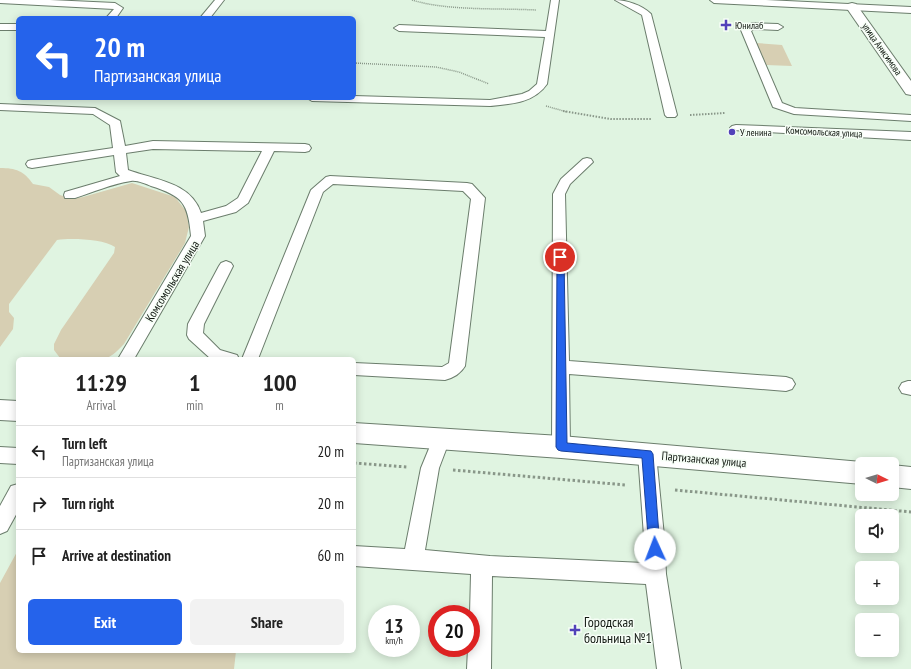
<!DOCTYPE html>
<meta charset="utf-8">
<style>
:root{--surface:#fff;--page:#f2f2f2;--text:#222;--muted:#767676;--line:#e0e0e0;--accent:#2563eb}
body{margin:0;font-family:"PT Sans Narrow",sans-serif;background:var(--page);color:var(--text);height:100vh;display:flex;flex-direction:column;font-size:15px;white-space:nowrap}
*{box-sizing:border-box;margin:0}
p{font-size:13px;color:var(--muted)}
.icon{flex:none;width:22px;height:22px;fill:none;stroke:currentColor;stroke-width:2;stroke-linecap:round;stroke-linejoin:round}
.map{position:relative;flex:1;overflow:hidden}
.details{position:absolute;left:16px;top:357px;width:340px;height:296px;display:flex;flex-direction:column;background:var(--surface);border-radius:6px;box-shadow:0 2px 10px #0003}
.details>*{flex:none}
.top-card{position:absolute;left:16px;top:16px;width:340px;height:84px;border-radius:6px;box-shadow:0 2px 10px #0003;background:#2563eb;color:#fff;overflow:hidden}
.needle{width:26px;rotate:95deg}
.tools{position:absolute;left:855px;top:457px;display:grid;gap:8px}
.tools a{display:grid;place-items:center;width:44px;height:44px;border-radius:6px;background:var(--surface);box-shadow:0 2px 10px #0003;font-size:20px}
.speed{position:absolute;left:368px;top:605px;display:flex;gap:8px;font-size:20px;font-weight:700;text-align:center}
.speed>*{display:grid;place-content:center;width:52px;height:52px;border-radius:50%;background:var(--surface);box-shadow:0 2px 10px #0003;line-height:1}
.speed small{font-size:10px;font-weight:400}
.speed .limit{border:6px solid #d22;background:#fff;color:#111}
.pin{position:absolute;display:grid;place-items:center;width:34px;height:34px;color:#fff;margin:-17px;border:2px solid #fff;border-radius:50%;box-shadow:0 1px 4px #0007}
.me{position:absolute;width:44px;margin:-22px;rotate:358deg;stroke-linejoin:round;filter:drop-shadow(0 0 3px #0008)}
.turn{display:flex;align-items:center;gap:14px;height:84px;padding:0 12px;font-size:18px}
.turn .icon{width:52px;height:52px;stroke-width:2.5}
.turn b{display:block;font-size:28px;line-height:34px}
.eta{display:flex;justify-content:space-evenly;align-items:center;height:68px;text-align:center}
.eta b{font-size:24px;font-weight:600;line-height:28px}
.button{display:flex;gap:8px;margin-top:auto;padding:8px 12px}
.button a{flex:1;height:46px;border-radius:6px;background:var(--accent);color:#fff;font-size:16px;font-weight:600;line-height:46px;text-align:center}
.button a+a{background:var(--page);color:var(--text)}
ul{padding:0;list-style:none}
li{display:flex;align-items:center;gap:12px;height:52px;padding:0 12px;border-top:1px solid var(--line)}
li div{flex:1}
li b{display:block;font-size:15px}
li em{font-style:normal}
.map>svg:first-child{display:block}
.green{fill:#d7cfb3}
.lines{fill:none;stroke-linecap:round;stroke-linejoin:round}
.service-casing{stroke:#6b7d6c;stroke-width:2}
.minor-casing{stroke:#6b7d6c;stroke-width:2}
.path-far2{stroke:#899789;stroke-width:1.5;stroke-dasharray:1 1;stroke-linecap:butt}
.path-far1{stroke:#899789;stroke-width:2;stroke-dasharray:1.5 1.5;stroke-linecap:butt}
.path{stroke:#899789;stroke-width:3;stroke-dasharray:2.5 2.5;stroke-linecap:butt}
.service{fill:#fff;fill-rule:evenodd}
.minor{fill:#fff;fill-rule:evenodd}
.route{fill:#2563eb;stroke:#184099}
.poi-dot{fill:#5141b9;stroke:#f6fef6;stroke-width:1.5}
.labels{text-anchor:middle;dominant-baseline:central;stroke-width:3;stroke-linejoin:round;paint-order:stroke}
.far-poi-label{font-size:10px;fill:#121912;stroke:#f6fef6;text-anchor:start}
.far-street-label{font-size:10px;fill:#121912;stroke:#f6fef6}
.street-label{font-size:12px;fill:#121912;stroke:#f6fef6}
.near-poi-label{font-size:14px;fill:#121912;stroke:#f6fef6;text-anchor:start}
</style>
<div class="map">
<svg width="911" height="669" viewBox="0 0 911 669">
<rect width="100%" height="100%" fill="#e0f4e1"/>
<!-- green -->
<g class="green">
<polygon points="756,43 782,45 792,66 766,65"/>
<path d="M0,168C16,168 24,171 33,184L49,187L60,195L72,199L83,197L132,183L175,197L186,211L189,227L185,243L124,344C119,349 112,357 104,359C94,361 72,359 60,358L54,350V344L61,330L114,253L115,247C103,239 71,238 57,240L9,304V312L14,318L13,329L0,347Z"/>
<polygon points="18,550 18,651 236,651 234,669 0,669 0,583"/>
</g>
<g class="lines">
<!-- service casing -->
<g class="service-casing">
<g id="service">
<polygon points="0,0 50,0 115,3 123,8 116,18 106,18 114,9 0,3"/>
<polygon points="215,0 224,0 210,18 200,18"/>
<path d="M551,0H559L547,84C534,103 511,104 490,106L312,101L307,98H354V96L490,100L522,94L529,91L537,84L545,37L399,31L394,28L399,25L546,31Z"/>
<path d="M615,0C626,0 642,5 651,14L677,115L675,117H667L665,115L642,15Z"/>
<polygon points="710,0 766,0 911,7 911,13 714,3"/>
<polygon points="752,23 778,24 783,27 778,30 754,29 751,31 782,103 795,108 911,115 911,121 794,114 773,107 741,30"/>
<rect x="0" y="24" width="18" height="6"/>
<path d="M0,104L95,108L120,121L125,146L153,141L305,144L309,145L311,148L309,151L305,152L274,151L248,203L236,212L203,221L205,236L134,359H118L191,236C188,203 183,196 151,186C146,184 137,180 131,181C112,184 93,192 75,198H65L64,195L65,192L120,176L116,172L114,155L32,168L28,167L26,164L28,161L32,160L113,148L110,125L93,114L0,110ZM153,149L262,151L238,198L226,206L201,213C191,182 155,180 128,170L126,153Z"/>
<polygon points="736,125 911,132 911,140 732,130 730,128 732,126"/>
<polygon points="587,158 591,159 593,162 570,184 565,194 569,361 786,377 792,379 795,384 792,389 786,391 569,374 570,447 568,452 561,455 554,452 552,447 553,194 561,179 583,159"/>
<path d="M330,176L467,183L472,184L485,198L465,366C461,373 453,378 445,380L354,375V363L442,367L449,363L471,199L463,191L333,184L323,192L258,359H242L311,190L326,177Z"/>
<polygon points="226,261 231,263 233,266 204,324 203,333 220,350 237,355 239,359 211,359 189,339 187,335 188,324 219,266 221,263"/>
<polygon points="908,381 911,381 911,395 902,393 899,388 902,383"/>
<polygon points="441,431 447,434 450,439 439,468 425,550 490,556 644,563 644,536 638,454 640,448 647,446 654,448 656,454 664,536 666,574 681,669 657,669 646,584 492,576 491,669 467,669 468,648 471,648 471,614 470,614 471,574 354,566 354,546 405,549 421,468 435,434"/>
<polygon points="0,447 18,448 18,464 0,463"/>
<polygon points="18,484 18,511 7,531 0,534 0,506 11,486"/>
</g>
</g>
<!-- minor casing -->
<g class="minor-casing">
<g id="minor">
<polygon points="852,3 856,4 911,81 911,95 906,94 846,7 848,4"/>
<polygon points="0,400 18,401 18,421 0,420"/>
<polygon points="354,423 561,436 862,462 868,464 862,464 862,484 561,458 354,443"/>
<polygon points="892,465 911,467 911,489 892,487"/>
</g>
</g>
<!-- path-far2 -->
<g class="path-far2">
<path d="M412,0C447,11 498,8 536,10"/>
<polyline points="354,63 436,67 459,72 489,84"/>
<polyline points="546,106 567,112"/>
</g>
<!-- path-far1 -->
<g class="path-far1">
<polyline points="563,111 611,119 651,119"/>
<polyline points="690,115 725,113"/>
</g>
<!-- path -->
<g class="path">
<polyline points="354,463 407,467"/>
<polyline points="453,470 626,485"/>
<polyline points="675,490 911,512"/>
</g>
<!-- service -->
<use href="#service" class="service"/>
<!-- minor -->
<use href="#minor" class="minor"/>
</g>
<!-- route -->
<polygon class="route" points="557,255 563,255 564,257 567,443 651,451 653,454 660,549 659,553 655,554 650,553 649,549 642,458 561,451 558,450 556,447"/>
<!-- markers -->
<g class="poi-dot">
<path d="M724 19h4v4h4v4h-4v4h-4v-4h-4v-4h4z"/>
<circle cx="732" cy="132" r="4"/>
<path d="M573 624h4v4h4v4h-4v4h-4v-4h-4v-4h4z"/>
</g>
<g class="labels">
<!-- far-poi labels -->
<g class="far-poi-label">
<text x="735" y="25">Юнилаб</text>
<text x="740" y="132">У ленина</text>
</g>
<!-- far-street labels -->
<g class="far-street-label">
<text transform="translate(882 49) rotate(55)">улица Анисимова</text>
<text transform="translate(824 132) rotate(3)">Комсомольская улица</text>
</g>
<!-- street labels -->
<g class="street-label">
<text transform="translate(172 281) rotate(-59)">Комсомольская улица</text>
<text transform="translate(704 459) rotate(5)">Партизанская улица</text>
</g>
<!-- near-poi labels -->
<g class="near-poi-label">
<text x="584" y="622">Городская<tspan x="584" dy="16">больница №1</tspan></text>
</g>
</g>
</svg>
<div class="tools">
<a><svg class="needle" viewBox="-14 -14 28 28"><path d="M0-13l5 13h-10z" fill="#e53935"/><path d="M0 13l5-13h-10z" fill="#767676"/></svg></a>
<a><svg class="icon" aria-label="sound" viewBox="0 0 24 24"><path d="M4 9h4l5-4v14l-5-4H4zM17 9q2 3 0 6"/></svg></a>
<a>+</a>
<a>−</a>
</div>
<div class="speed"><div>13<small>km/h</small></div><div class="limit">20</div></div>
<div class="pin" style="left:560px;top:257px;background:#d93025"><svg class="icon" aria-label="arrive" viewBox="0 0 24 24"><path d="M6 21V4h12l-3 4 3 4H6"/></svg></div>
<svg class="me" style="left:655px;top:549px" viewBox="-20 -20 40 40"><circle r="19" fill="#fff"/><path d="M0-13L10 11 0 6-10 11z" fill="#2563eb"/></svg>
<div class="top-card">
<div class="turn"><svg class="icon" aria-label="left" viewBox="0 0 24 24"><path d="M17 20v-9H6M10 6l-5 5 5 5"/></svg><div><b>20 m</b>Партизанская улица</div></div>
</div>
<section class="details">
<div class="eta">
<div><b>11:29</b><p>Arrival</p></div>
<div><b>1</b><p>min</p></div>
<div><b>100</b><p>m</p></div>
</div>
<ul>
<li><svg class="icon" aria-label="left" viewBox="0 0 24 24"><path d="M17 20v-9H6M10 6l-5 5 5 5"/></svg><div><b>Turn left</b><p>Партизанская улица</p></div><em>20 m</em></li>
<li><svg class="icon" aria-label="right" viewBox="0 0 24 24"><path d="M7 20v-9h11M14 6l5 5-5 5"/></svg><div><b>Turn right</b></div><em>20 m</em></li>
<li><svg class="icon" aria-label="arrive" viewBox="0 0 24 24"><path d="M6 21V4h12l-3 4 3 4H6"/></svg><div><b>Arrive at destination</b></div><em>60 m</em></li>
</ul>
<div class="button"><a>Exit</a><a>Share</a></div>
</section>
</div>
